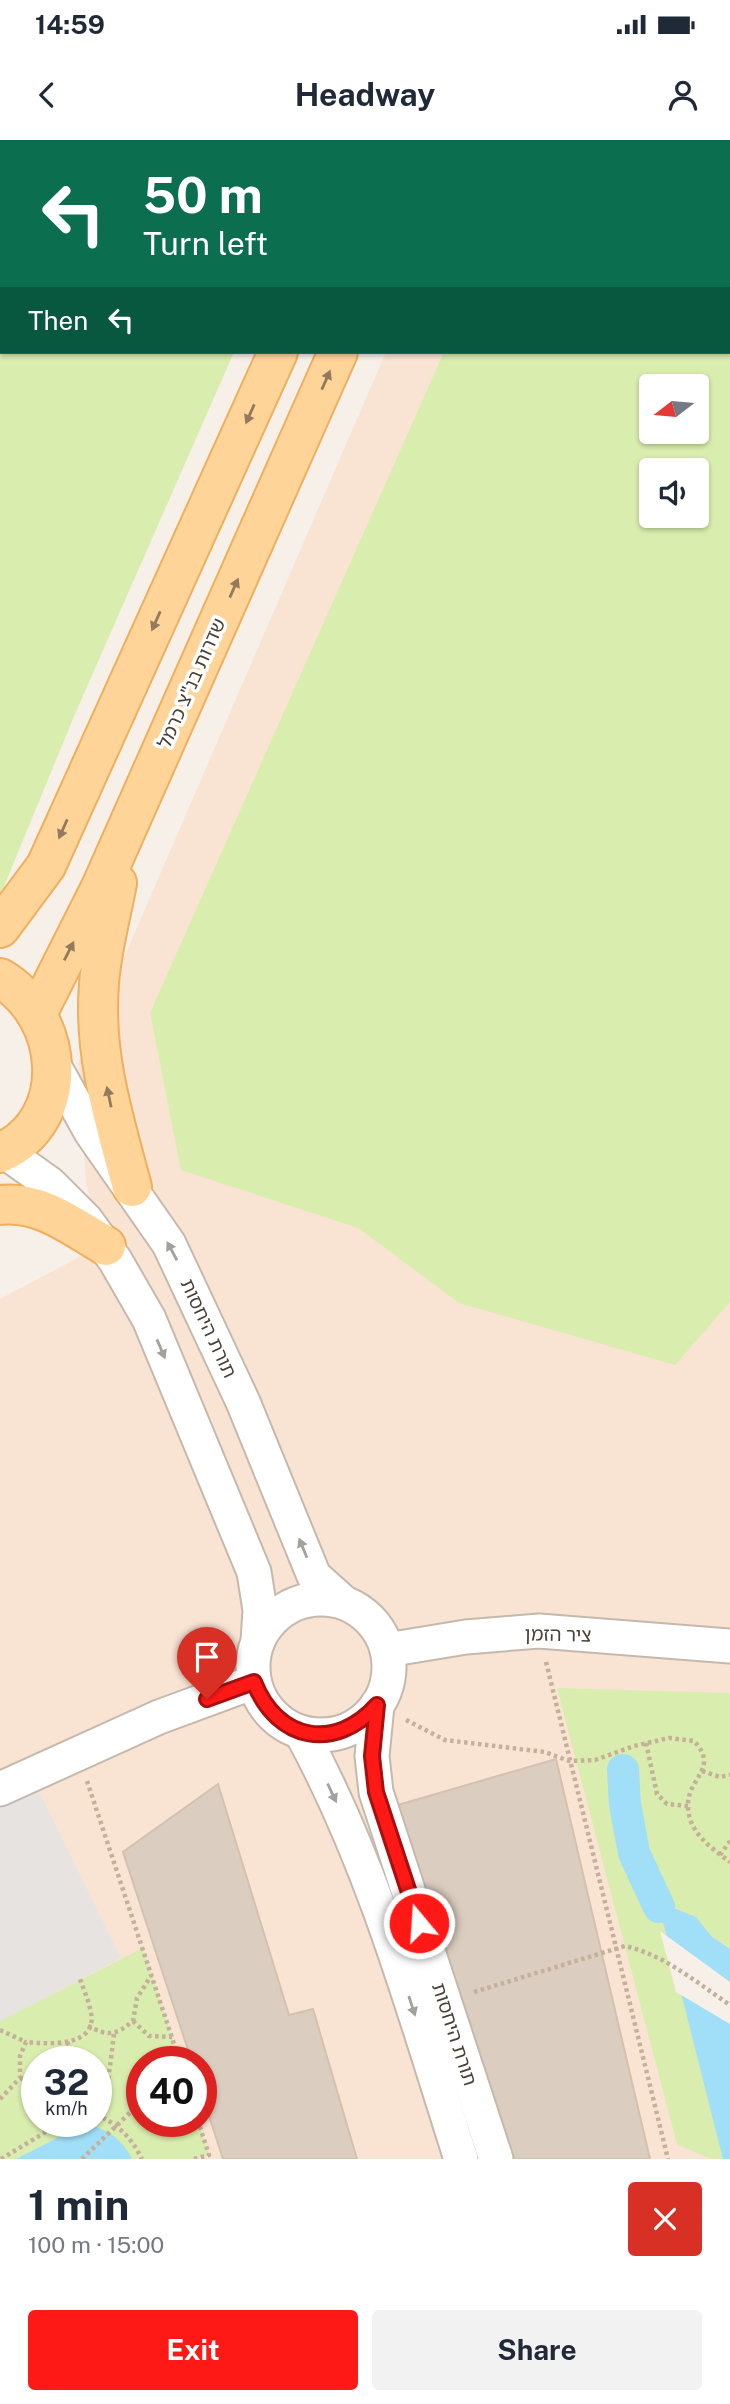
<!DOCTYPE html>
<meta charset="utf-8">
<style>
:root{--surface:#fff;--page:#f2f2f3;--text:#1f2937;--muted:#747a83;--accent:#ff1916}
body{margin:0;font-family:"Public Sans","Noto Sans Hebrew",sans-serif;background:var(--page);color:var(--text);height:100vh;display:flex;flex-direction:column;font-size:26px;white-space:nowrap}
*{box-sizing:border-box;margin:0}
p{font-size:23px;color:var(--muted)}
.icon{flex:none;width:38px;height:38px;fill:none;stroke:currentColor;stroke-width:2;stroke-linecap:round;stroke-linejoin:round}
.map{position:relative;height:2019px;overflow:hidden}
.details{display:flex;flex-direction:column;background:var(--surface);flex:1}
.details>*{flex:none}
.banner{position:absolute;left:0px;top:0px;width:732px;height:214px;box-shadow:0 2px 5px #0004;background:#0b6e4f;color:#fff;overflow:hidden}
.needle{width:46px;rotate:254deg}
.tools{position:absolute;left:639px;top:234px;display:grid;gap:14px}
.tools a{display:grid;place-items:center;width:70px;height:70px;border-radius:7px;background:var(--surface);box-shadow:0 2px 5px #0004;font-size:35px}
.speed{position:absolute;left:21px;top:1906px;display:flex;gap:14px;font-size:35px;font-weight:700;text-align:center}
.speed>*{display:grid;place-content:center;width:91px;height:91px;border-radius:50%;background:var(--surface);box-shadow:0 2px 5px #0004;line-height:1}
.speed small{font-size:18px;font-weight:400}
.speed .limit{border:10px solid #d22;background:#fff;color:#111}
.pin{position:absolute;display:grid;place-items:center;width:60px;height:60px;color:#fff;margin:-72px -30px;border-radius:50% 50% 50% 0;rotate:-45deg;box-shadow:0 0 7px #0007}
.pin .icon{rotate:45deg}
.me{position:absolute;width:77px;margin:-38px;rotate:342deg;stroke-linejoin:round;filter:drop-shadow(0 0 5px #0008)}
.turn{display:flex;align-items:center;gap:24px;height:147px;padding:0 28px;font-size:32px}
.turn .icon{width:91px;height:91px;stroke-width:2.5}
.turn b{display:block;font-size:49px;line-height:60px}
.then{display:flex;align-items:center;height:66px;padding:0 28px;background:#0003;gap:14px;font-size:26px}
.round{display:grid;place-items:center;flex:none;width:74px;height:74px;border-radius:7px;background:var(--page)}
.headline{display:flex;align-items:center;justify-content:space-between;height:119px;padding:0 28px}
h1{font-size:42px;font-weight:700;line-height:52px}
.primary-button{display:flex;gap:14px;margin-top:auto;padding:14px 28px}
.primary-button a{flex:1;height:80px;border-radius:7px;background:var(--accent);color:#fff;font-size:28px;font-weight:700;line-height:80px;text-align:center}
.primary-button a+a{background:var(--page);color:var(--text)}
.status{display:flex;justify-content:space-between;align-items:center;height:49px;padding:0 35px;background:var(--surface);direction:ltr}
.status svg{height:19px;fill:currentColor}
header{display:flex;justify-content:space-between;align-items:center;height:91px;padding:0 28px;background:var(--surface);font-size:32px;font-weight:700}
.map>svg:first-child{display:block}
.commercial{fill:#f9e3d3;fill-rule:evenodd}
.green{fill:#d9edae;fill-rule:evenodd}
.parking{fill:#e7e3e1}
.water{fill:#a0dff7}
.pier{fill:#f6f0e9}
.lines{fill:none;stroke-linecap:round;stroke-linejoin:round}
.canal{stroke:#a0dff7;stroke-width:32}
.building{fill:#dbcdc0;stroke:#d4c1af;stroke-width:2}
.minor-casing{stroke:#c5b9ad;stroke-width:37}
.major-casing{stroke:#efaf5e;stroke-width:42}
.path{stroke:#c5b09a;stroke-width:4.5;stroke-dasharray:3.5 3.5;stroke-linecap:butt}
.minor{stroke:#fff;stroke-width:33}
.major{stroke:#ffd498;stroke-width:38}
.oneway{fill:#927b5d}
.oneway2{fill:#a4a09a}
.route-casing{stroke:#a6100e;stroke-width:18}
.route{stroke:#ff1916;stroke-width:12}
.labels{text-anchor:middle;dominant-baseline:central;stroke-width:7;stroke-linejoin:round;paint-order:stroke}
.street-label{font-size:19px;fill:#4a4036;stroke:#fff}
</style>
<div class="status"><b>14:59</b><svg viewBox="0 0 49 12"><path d="M0 12V9h3v3zM5 12V6h3v6zM10 12V3h3v9zM15 12V0h3v12zM26 1h20v11H26zM47 4h2v5h-2z"/></svg></div>
<header><svg class="icon" aria-label="back" viewBox="0 0 24 24"><path d="M15 5l-7 7 7 7"/></svg>Headway<svg class="icon" aria-label="person" viewBox="0 0 24 24"><circle cx="12" cy="8" r="4"/><path d="M4 21q1-7 8-7t8 7"/></svg></header>
<div class="map">
<svg width="730" height="2019" viewBox="0 0 730 2019">
<rect width="100%" height="100%" fill="#f6f0e9"/>
<!-- commercial -->
<path class="commercial" d="M478,0H730V2019H0V1159L104,1104L86,1044L78,924L386,212H730V2ZM651,247H696V292H651ZM651,331H696V376H651ZM37,1922H96V1981H37ZM142,1922H201V1981H142Z"/>
<!-- green -->
<g class="green">
<polygon points="0,0 326,0 2,2 2,212 234,212 75,574 0,756"/>
<path d="M538,0H730V1162L675,1225L459,1163L358,1088L181,1030L150,873L444,212H730V2ZM651,247H696V292H651ZM651,331H696V376H651Z"/>
<polygon points="557,1548 730,1553 730,2019 710,2019 677,2004"/>
<path d="M143,1808L180,1921L142,1922V1981H198L209,2015L194,2019H0V1881ZM37,1922H96V1981H37Z"/>
</g>
<!-- parking -->
<polygon class="parking" points="37,1648 121,1818 0,1881 0,1666"/>
<!-- water -->
<g class="water">
<polygon points="658,1762 696,1777 712,1797 730,1809 730,2019 723,2019"/>
<path d="M96,1987C112,1992 125,2004 132,2019H16L63,1995Z"/>
</g>
<!-- pier -->
<polygon class="pier" points="660,1791 730,1842 730,1884 676,1852"/>
<g class="lines">
<!-- canal -->
<polyline class="canal" points="623,1630 625,1664 634,1713 659,1767"/>
</g>
<!-- building -->
<g class="building">
<polygon points="0,28 2,28 2,156 0,155"/>
<polygon points="556,1619 650,2019 507,2019 398,1665"/>
<polygon points="218,1644 289,1875 313,1869 357,2019 223,2019 201,1951 201,1922 192,1922 123,1712"/>
</g>
<g class="lines">
<!-- minor casing -->
<g class="minor-casing">
<g id="minor">
<polyline points="53,924 91,992 169,1104 243,1262 314,1436 343,1462"/>
<polyline points="4,1011 50,1044 86,1080 115,1120 149,1179 254,1432 260,1470 258,1501"/>
<circle cx="321" cy="1527" r="68"/>
<polyline points="387,1510 466,1497 539,1491 730,1506"/>
<polyline points="377,1565 372,1616 376,1652 496,2019"/>
<path d="M301,1592C374,1726 415,1875 461,2019"/>
<polyline points="0,1649 159,1577 254,1542"/>
</g>
</g>
<!-- major casing -->
<g class="major-casing">
<g id="major">
<polyline points="373,2 373,0"/>
<polyline points="432,2 432,0"/>
<path d="M117,743C111,776 101,811 99,844C93,914 114,980 132,1047"/>
<polyline points="0,788 46,726 278,212"/>
<path d="M0,838C65,876 74,980 0,1013"/>
<polyline points="38,872 101,747 338,212"/>
<path d="M0,1065C40,1060 73,1087 106,1106"/>
</g>
</g>
<!-- path -->
<g class="path">
<polyline points="546,1522 668,2019"/>
<path d="M406,1580L445,1600L545,1612L569,1621L595,1620L634,1606L669,1598L694,1601C720,1629 687,1638 688,1666C688,1692 711,1708 730,1722"/>
<polyline points="646,1603 657,1654 667,1664 688,1666"/>
<polyline points="702,1631 720,1637 730,1635"/>
<polyline points="87,1641 180,1922"/>
<polyline points="720,1715 730,1701"/>
<path d="M474,1852L625,1806C665,1815 697,1843 730,1865"/>
<polyline points="133,1881 149,1896 172,1897"/>
<path d="M88,1886C108,1896 115,1896 133,1881L137,1858L151,1836"/>
<polyline points="0,1890 26,1902"/>
<polyline points="67,1902 77,1922"/>
<polyline points="21,1938 37,1950"/>
<polyline points="96,1939 109,1937"/>
<path d="M0,1959L20,1938V1916L26,1902C45,1904 98,1908 91,1873C89,1861 83,1848 79,1836"/>
<polyline points="104,1974 114,1894"/>
<path d="M96,1975C118,1983 132,1999 142,2019"/>
<polyline points="1,2019 64,1981"/>
<polyline points="82,2019 142,1961"/>
<polyline points="194,2019 209,2015 198,1981"/>
</g>
<!-- minor -->
<use href="#minor" class="minor"/>
<!-- major -->
<use href="#major" class="major"/>
</g>
<!-- one-way arrows -->
<defs><path id="oneway-solid" d="M-6-.8H1V-3.2L6.5 0L1 3.2V.8H-6Z" transform="scale(1.75)"/></defs>
<g class="oneway">
<use href="#oneway-solid" transform="translate(326 240) rotate(-66)"/>
<use href="#oneway-solid" transform="translate(250 274) rotate(114)"/>
<use href="#oneway-solid" transform="translate(234 448) rotate(-66)"/>
<use href="#oneway-solid" transform="translate(156 481) rotate(114)"/>
<use href="#oneway-solid" transform="translate(63 689) rotate(114)"/>
<use href="#oneway-solid" transform="translate(69 811) rotate(-63)"/>
<use href="#oneway-solid" transform="translate(109 957) rotate(-102)"/>
</g>
<g class="oneway2">
<use href="#oneway-solid" transform="translate(172 1111) rotate(-118)"/>
<use href="#oneway-solid" transform="translate(161 1209) rotate(67)"/>
<use href="#oneway-solid" transform="translate(303 1408) rotate(-112)"/>
<use href="#oneway-solid" transform="translate(332 1653) rotate(65)"/>
<use href="#oneway-solid" transform="translate(412 1866) rotate(72)"/>
</g>
<g class="lines">
<!-- route casing -->
<g class="route-casing">
<path id="route" d="M207,1559L254,1542C277,1601 335,1612 377,1565L372,1616L376,1652L419,1783"/>
</g>
<!-- route -->
<use href="#route" class="route"/>
</g>
<g class="labels">
<!-- street labels -->
<g class="street-label">
<text transform="translate(191 543) rotate(-66)">שדרות בנ"צ כרמל</text>
<text transform="translate(209 1188) rotate(65)">תורת היחסות</text>
<text transform="translate(558 1494) rotate(1)">ציר הזמן</text>
<text transform="translate(455 1894) rotate(72)">תורת היחסות</text>
</g>
</g>
</svg>
<div class="tools">
<a><svg class="needle" viewBox="-14 -14 28 28"><path d="M0-13l5 13h-10z" fill="#e53935"/><path d="M0 13l5-13h-10z" fill="#747a83"/></svg></a>
<a><svg class="icon" aria-label="sound" viewBox="0 0 24 24"><path d="M4 9h4l5-4v14l-5-4H4zM17 9q2 3 0 6"/></svg></a>
</div>
<div class="speed"><div>32<small>km/h</small></div><div class="limit">40</div></div>
<div class="pin" style="left:207px;top:1559px;background:#d93025"><svg class="icon" aria-label="arrive" viewBox="0 0 24 24"><path d="M6 21V4h12l-3 4 3 4H6"/></svg></div>
<svg class="me" style="left:419px;top:1783px" viewBox="-20 -20 40 40"><circle r="17" fill="#ff1916" stroke="#fff" stroke-width="3"/><path d="M0-11L8 9 0 5-8 9z" fill="#fff"/></svg>
<div class="banner">
<div class="turn"><svg class="icon" aria-label="left" viewBox="0 0 24 24"><path d="M17 20v-9H6M10 6l-5 5 5 5"/></svg><div><b>50 m</b>Turn left</div></div>
<div class="then">Then<svg class="icon" aria-label="left" viewBox="0 0 24 24"><path d="M17 20v-9H6M10 6l-5 5 5 5"/></svg></div>
</div>
</div>
<section class="details">
<div class="headline"><div><h1>1 min</h1><p>100 m · 15:00</p></div><a class="round" style="background:#d93025;color:#fff"><svg class="icon" aria-label="close" viewBox="0 0 24 24"><path d="M6 6l12 12M18 6L6 18"/></svg></a></div>
<div class="primary-button"><a>Exit</a><a>Share</a></div>
</section>
